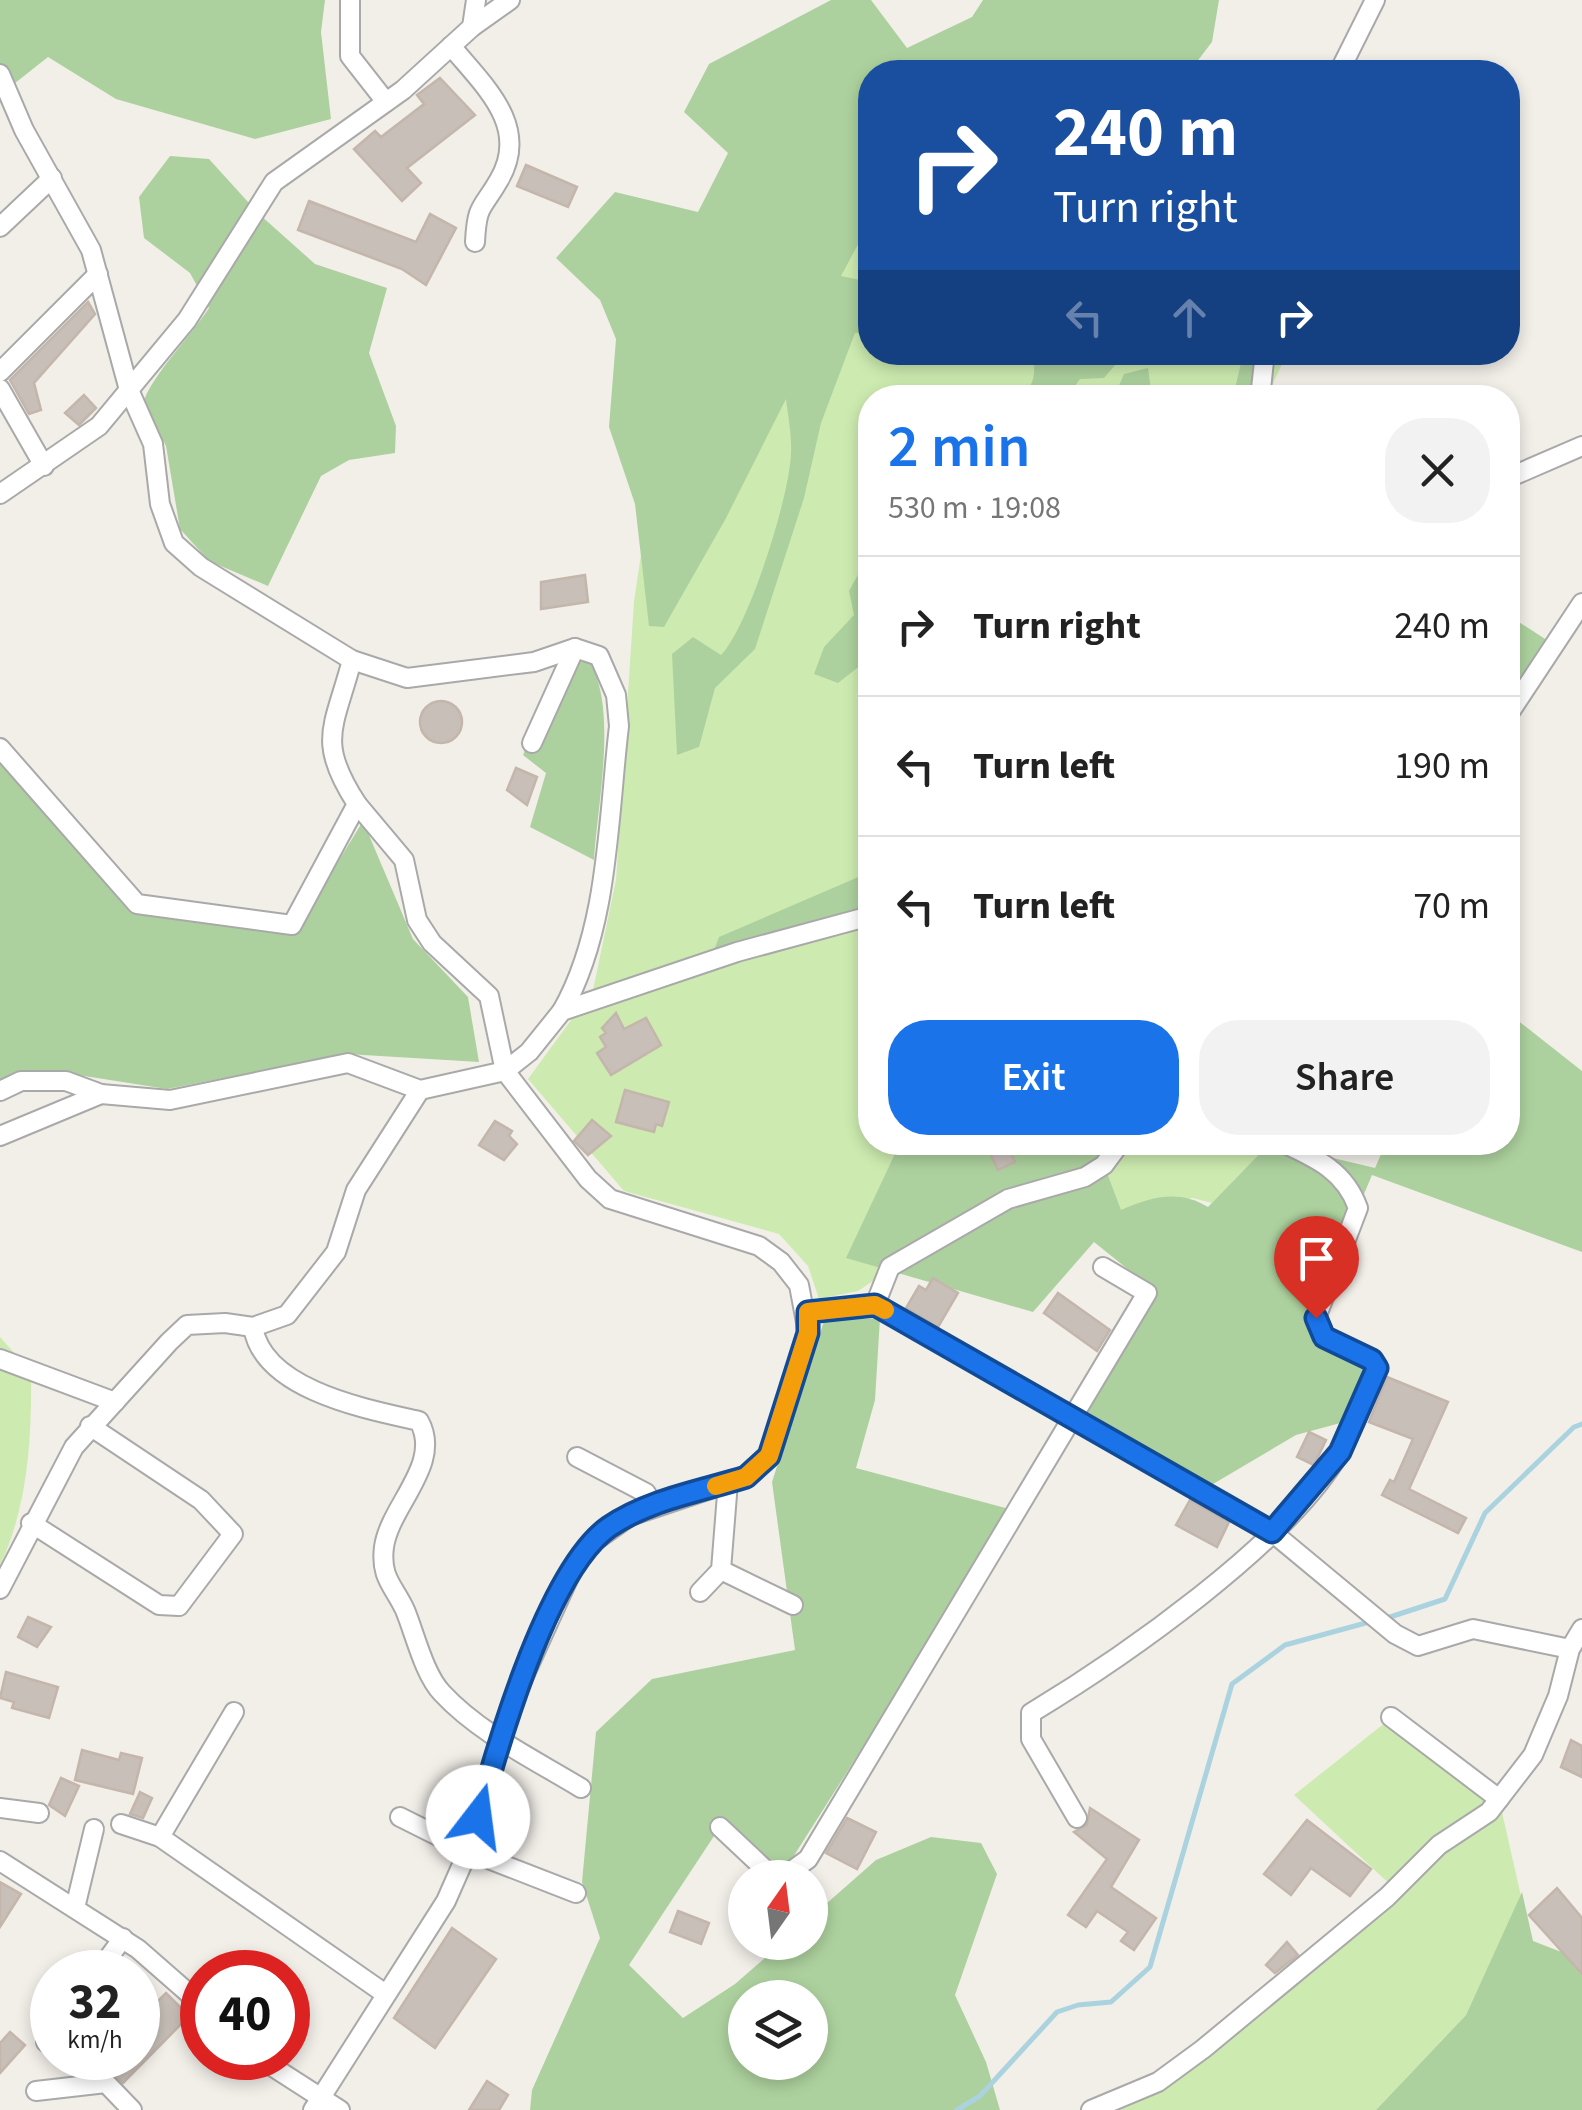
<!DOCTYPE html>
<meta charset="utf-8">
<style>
:root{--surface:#fff;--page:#f2f2f2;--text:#222;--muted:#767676;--line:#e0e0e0;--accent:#1a73e8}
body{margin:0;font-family:"Source Sans 3",sans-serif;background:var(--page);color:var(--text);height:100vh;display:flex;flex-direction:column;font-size:38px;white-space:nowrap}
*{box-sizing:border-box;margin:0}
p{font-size:32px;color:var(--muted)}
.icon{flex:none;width:55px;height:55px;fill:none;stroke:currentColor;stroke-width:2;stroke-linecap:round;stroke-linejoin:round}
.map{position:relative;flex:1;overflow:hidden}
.side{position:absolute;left:858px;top:385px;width:662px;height:770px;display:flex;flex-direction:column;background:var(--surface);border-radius:40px;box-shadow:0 5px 15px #0003}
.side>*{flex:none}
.guide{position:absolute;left:858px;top:60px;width:662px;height:305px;border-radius:40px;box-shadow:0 5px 15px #0003;background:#1a4fa0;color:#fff;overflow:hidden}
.needle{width:65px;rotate:14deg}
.tools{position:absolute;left:728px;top:1860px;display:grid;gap:20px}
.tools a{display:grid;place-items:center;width:100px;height:100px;border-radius:50%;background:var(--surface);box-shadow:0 5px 15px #0003;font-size:50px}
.speed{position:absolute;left:30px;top:1950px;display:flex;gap:20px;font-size:50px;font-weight:700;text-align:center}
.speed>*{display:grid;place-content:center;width:130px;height:130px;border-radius:50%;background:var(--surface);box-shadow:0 5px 15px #0003;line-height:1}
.speed small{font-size:25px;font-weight:400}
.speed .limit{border:15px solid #d22;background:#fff;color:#111}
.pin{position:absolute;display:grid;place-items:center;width:85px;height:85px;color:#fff;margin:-102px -42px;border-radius:50% 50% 50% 0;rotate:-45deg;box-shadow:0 0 10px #0007}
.pin .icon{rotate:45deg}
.me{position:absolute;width:110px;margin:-55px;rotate:15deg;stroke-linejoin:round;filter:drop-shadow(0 0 8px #0008)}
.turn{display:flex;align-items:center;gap:35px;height:210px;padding:0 30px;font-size:45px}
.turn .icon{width:130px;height:130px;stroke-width:2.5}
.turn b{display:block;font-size:70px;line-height:85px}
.lanes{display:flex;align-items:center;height:95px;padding:0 30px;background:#0003;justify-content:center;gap:50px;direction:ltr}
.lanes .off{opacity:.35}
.round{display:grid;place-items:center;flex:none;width:105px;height:105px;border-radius:40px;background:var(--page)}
.overview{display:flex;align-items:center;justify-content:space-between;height:170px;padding:0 30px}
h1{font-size:60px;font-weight:600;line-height:75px;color:var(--accent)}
.action{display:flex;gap:20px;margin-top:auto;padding:20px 30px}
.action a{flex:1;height:115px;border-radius:40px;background:var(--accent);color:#fff;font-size:40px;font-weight:600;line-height:115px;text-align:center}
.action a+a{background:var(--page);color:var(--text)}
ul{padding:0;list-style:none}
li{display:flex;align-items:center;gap:30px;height:140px;padding:0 30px;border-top:2px solid var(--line)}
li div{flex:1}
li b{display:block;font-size:38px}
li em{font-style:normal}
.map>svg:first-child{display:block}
.grass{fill:#cdebb0}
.forest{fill:#add19e;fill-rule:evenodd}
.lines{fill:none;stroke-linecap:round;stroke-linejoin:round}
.stream{stroke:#aad3df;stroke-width:5}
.building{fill:#c7bfb8;stroke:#c4b6ab;stroke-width:2.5}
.minor-casing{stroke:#a9a9a9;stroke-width:22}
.minor{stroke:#fff;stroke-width:18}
.route-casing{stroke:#114b97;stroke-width:25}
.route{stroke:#1a73e8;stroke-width:18}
.slow{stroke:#f59e0b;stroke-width:18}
</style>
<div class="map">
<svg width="1582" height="2110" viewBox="0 0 1582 2110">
<rect width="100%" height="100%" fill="#f2efe9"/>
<!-- grass -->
<g class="grass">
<polygon points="870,72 870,352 1287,353 1267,397 870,398 870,1142 1078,1143 858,1291 819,1299 808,1266 779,1234 624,1191 528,1079 593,990 616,880 634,601 682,284"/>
<polygon points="1125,1143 1270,1143 1212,1203 1193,1198 1121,1211 1101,1167"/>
<path d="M0,1337L31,1372C32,1436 28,1507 0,1565Z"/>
<polygon points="1386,1722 1499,1799 1521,1896 1466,2015 1376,2110 1099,2110 1182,2077 1395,1889 1294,1795"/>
</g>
<!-- forest -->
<g class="forest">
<polygon points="0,0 325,0 321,32 331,119 255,139 116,99 48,57 0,95"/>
<path d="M831,0H871L907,48L972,17L983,0H1219L1212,42L1189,72H870V222L841,276L870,282V331L855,333L821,423L804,498L755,649L715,688L699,747L677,755L672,654L693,637L721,655C749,626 790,495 791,453C792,435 788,416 786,399L725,520L664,627L649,626L635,504L609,427L616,339L600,300L556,258L615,192L698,212L728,153L684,112L709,64Z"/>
<path d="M170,156L209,159L259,214L315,264L387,288L369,353L396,426L395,453L349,460L321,476L268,586L209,561L180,529L166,446L143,403C152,375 190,337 209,308L190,273L144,238L139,197Z"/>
<path d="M1031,353H1114L1122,357L1104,378L1080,379L1067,397H1022C1035,383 1037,371 1031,353Z"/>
<polygon points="1148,353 1258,353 1260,397 1233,397 1241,363"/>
<polygon points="1148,368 1152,397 1114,397 1124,374"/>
<polygon points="870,553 870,658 838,683 814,674 824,647 854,615 849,591"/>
<polygon points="1508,615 1556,646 1510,685 1508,684"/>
<path d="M588,660C619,705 597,805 594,860L530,827L546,773L523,755L562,667Z"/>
<polygon points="0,764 130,910 294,934 363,821 413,939 468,997 479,1062 347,1054 167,1089 78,1075 0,1096"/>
<polygon points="870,872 870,903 854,913 713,953 719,937"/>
<path d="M1516,1019L1582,1071V1252L1372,1175L1308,1328L1383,1371L1359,1418L1296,1435L1208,1487L1086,1411L1150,1287L1094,1242L1033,1312L846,1258L900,1143H1124L1104,1165L1121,1210C1150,1197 1179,1189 1208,1207L1270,1143L1375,1168L1386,1143L1508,1142V1037Z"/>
<path d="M880,1318L875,1400L856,1468L1013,1510L783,1873L720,1827L629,1965L683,2018L735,1984L782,1943L810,1942V1918L876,1860L931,1837L981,1843L997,1874L955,1995L986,2062L1000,2110H530L532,2090L600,1938L582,1882L596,1732L652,1679L795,1650L772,1482L824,1321ZM745,1998H810V2062H745Z"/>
<polygon points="1522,1892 1533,1941 1582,1960 1582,2110 1376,2110 1466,2015"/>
</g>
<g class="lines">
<!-- stream -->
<g class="stream">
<polyline points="1384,1619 1445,1599 1485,1513 1574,1427 1582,1424"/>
<polyline points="957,2110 980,2096 1057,2012 1078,2005 1111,2002 1150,1967 1232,1684 1285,1645 1373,1621"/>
</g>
</g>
<!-- building -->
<g class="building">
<polygon points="440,78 475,115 407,168 421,183 402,201 354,149 375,131 381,137 424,104 417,95"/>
<polygon points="526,165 577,187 568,207 517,186"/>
<polygon points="309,201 416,242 430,214 456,228 426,285 402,269 298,230"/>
<polygon points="88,302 95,314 34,383 41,410 29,414 10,380"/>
<polygon points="84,395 96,408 79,425 65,413"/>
<polygon points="585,575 588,602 541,609 541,582"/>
<circle cx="441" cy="722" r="21"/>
<polygon points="516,768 537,777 527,805 507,790"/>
<polygon points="616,1013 624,1029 646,1018 661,1045 611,1075 597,1053 606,1047 600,1037 606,1033 602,1028"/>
<polygon points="625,1090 669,1102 662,1126 656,1124 654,1132 616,1122"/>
<polygon points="592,1120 611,1136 588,1155 574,1141"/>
<polygon points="495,1121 512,1131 509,1136 517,1144 504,1160 479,1145"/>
<polygon points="985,1142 1006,1142 1015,1162 998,1170"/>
<polygon points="933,1278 958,1293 938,1327 906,1308 919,1286 926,1290"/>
<polygon points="1058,1293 1110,1330 1097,1351 1044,1313"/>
<polygon points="1387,1377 1448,1402 1409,1489 1466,1518 1458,1533 1382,1495 1390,1480 1394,1482 1413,1439 1369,1422"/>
<polygon points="1309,1432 1326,1440 1314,1465 1297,1457"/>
<polygon points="1190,1500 1229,1522 1217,1547 1176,1525"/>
<polygon points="28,1617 51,1627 37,1647 18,1637"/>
<polygon points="6,1672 58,1687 49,1718 12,1708 14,1702 0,1698"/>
<polygon points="1571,1740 1582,1746 1582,1777 1561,1767"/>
<polygon points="82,1750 119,1760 121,1753 142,1758 133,1794 75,1780"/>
<polygon points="61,1778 79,1786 65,1816 49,1805"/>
<polygon points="140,1792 152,1798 143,1818 130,1814"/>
<polygon points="1090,1808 1139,1840 1111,1887 1156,1918 1134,1950 1121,1941 1128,1932 1097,1911 1086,1927 1068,1915 1107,1859 1074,1832 1087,1825"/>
<polygon points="847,1818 876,1832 857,1869 826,1853"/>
<polygon points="1307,1820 1371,1869 1350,1896 1311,1868 1291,1895 1264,1874"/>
<polygon points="0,1882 21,1894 0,1927"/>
<polygon points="1557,1888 1582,1918 1582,1974 1529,1915"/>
<polygon points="678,1911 709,1923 701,1944 670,1932"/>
<polygon points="452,1928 496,1959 435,2048 394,2018"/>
<polygon points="1287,1942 1298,1955 1275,1973 1266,1965"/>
<polygon points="166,1993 189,2016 123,2083 96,2058 138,2058 138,2021"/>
<polygon points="10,2032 25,2045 0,2073 0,2043"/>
<polygon points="487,2081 508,2095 499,2110 469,2110"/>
</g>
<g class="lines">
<!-- minor casing -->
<g class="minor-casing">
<g id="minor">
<polyline points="350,0 350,56 386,102"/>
<polyline points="472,27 476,0"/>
<path d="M451,46C483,85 531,126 499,180C482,210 477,203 475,242"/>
<polyline points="1339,72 1375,0"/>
<path d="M0,74L24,130L91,250L129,390L153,444L160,504L174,543L201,567L352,660L407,678L534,662L575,648L599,656L616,695L619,726C608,818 609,928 562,1011"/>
<polyline points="0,227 52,178"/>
<polyline points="0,372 98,274"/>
<polyline points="0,389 44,466"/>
<polyline points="1260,398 1265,352"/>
<polyline points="1508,478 1582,446"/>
<polyline points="0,494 99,426 187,320 274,182 403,90 472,27 510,0"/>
<polyline points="1508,715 1582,603"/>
<polyline points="532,743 575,648"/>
<path d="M0,748L137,904L292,925L357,804C316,741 334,728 352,660"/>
<polyline points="0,1091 21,1081 66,1081 101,1094 170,1100 348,1063 420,1090 505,1071 529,1052 562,1011 737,952 870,916"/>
<polyline points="0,1136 101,1094"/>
<polyline points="875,1305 890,1267 1008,1199 1085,1177 1104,1165 1121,1142"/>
<polyline points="808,1312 875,1305 1272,1532 1395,1634 1418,1646 1473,1629 1570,1649"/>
<path d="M253,1327C263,1390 366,1409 419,1421C443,1464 390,1505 384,1547C380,1578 394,1586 405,1610C415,1634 424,1674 442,1693C479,1733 535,1760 581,1788"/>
<polyline points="0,1359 115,1402"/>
<polyline points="577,1457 646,1493 653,1506"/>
<polyline points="31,1523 159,1605 179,1606 233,1534 201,1500 90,1426"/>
<polyline points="721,1570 793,1605"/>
<polyline points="0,1589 74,1447 169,1342 187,1325 225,1323 253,1327 287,1315 336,1252 356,1190 420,1090"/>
<polyline points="700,1592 721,1570 728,1482"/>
<polyline points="234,1712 160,1837 384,1993"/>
<polyline points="1391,1717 1499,1799"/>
<polyline points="0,1808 39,1813"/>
<polyline points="400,1817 468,1851 576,1893"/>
<path d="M1077,1818L1031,1739V1713C1122,1658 1287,1544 1340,1452C1355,1426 1365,1396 1377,1368L1372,1359L1324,1337L1316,1318L1358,1208C1345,1171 1316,1158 1281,1142"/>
<polyline points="121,1824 160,1837"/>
<polyline points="720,1827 771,1875 790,1872 808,1859 1147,1293 1103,1267"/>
<polyline points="0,1861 138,1949 202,2005"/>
<polyline points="75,1908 94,1829"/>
<polyline points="98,1972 123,1938"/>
<polyline points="46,2042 52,2033"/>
<polyline points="259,2058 340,2110"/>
<polyline points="36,2091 106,2083 132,2110"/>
<polyline points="313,2110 446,1901 468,1851 514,1698 574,1566 589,1545 630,1516 746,1477 769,1456 808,1333 799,1285 781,1262 759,1246 610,1199 588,1179 505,1071 489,996 432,943 417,920 404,860 357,804"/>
<polyline points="1091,2110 1158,2082 1203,2049 1387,1897 1439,1845 1489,1812 1533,1755 1558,1696 1570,1649 1582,1629"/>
</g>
</g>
<!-- minor -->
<use href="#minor" class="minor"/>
</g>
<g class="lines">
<!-- route casing -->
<g class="route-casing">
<path id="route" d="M478,1817C498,1744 548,1570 609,1527C648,1500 701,1491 746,1477L769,1456L808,1333V1312L875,1305L1272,1532L1340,1452L1377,1368L1372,1360L1324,1337L1316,1318"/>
</g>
<!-- route -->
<use href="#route" class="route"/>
<!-- slow -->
<polyline class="slow" points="716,1486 746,1477 769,1456 808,1333 808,1312 875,1305 885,1310"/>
</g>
</svg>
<div class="tools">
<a><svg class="needle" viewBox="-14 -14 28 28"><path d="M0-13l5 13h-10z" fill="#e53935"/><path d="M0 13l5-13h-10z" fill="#767676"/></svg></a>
<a><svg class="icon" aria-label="layers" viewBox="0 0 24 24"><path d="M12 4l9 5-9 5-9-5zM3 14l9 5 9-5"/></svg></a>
</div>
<div class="speed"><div>32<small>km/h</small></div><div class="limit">40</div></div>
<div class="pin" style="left:1316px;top:1318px;background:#d93025"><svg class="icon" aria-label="arrive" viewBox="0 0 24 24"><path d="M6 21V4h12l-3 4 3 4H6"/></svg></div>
<svg class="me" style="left:478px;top:1817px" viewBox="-20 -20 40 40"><circle r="19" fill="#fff"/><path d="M0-13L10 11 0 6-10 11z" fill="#1a73e8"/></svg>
<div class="guide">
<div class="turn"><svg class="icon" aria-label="right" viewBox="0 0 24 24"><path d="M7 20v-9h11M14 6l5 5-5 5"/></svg><div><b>240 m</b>Turn right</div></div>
<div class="lanes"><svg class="icon off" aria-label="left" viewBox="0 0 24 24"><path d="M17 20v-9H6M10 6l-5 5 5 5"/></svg><svg class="icon off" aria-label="ahead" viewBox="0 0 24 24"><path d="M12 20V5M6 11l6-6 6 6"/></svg><svg class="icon" aria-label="right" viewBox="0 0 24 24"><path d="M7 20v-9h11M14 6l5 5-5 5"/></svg></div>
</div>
<section class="side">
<div class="overview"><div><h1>2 min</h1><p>530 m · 19:08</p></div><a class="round"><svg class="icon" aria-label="close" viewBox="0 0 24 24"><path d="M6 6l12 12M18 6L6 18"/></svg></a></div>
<ul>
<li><svg class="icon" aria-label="right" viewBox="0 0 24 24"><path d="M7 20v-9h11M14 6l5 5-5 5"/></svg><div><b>Turn right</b></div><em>240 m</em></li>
<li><svg class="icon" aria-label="left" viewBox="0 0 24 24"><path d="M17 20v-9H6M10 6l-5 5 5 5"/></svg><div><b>Turn left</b></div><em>190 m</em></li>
<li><svg class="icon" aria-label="left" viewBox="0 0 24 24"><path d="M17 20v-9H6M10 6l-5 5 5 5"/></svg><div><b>Turn left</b></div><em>70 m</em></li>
</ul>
<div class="action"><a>Exit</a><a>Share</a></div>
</section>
</div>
